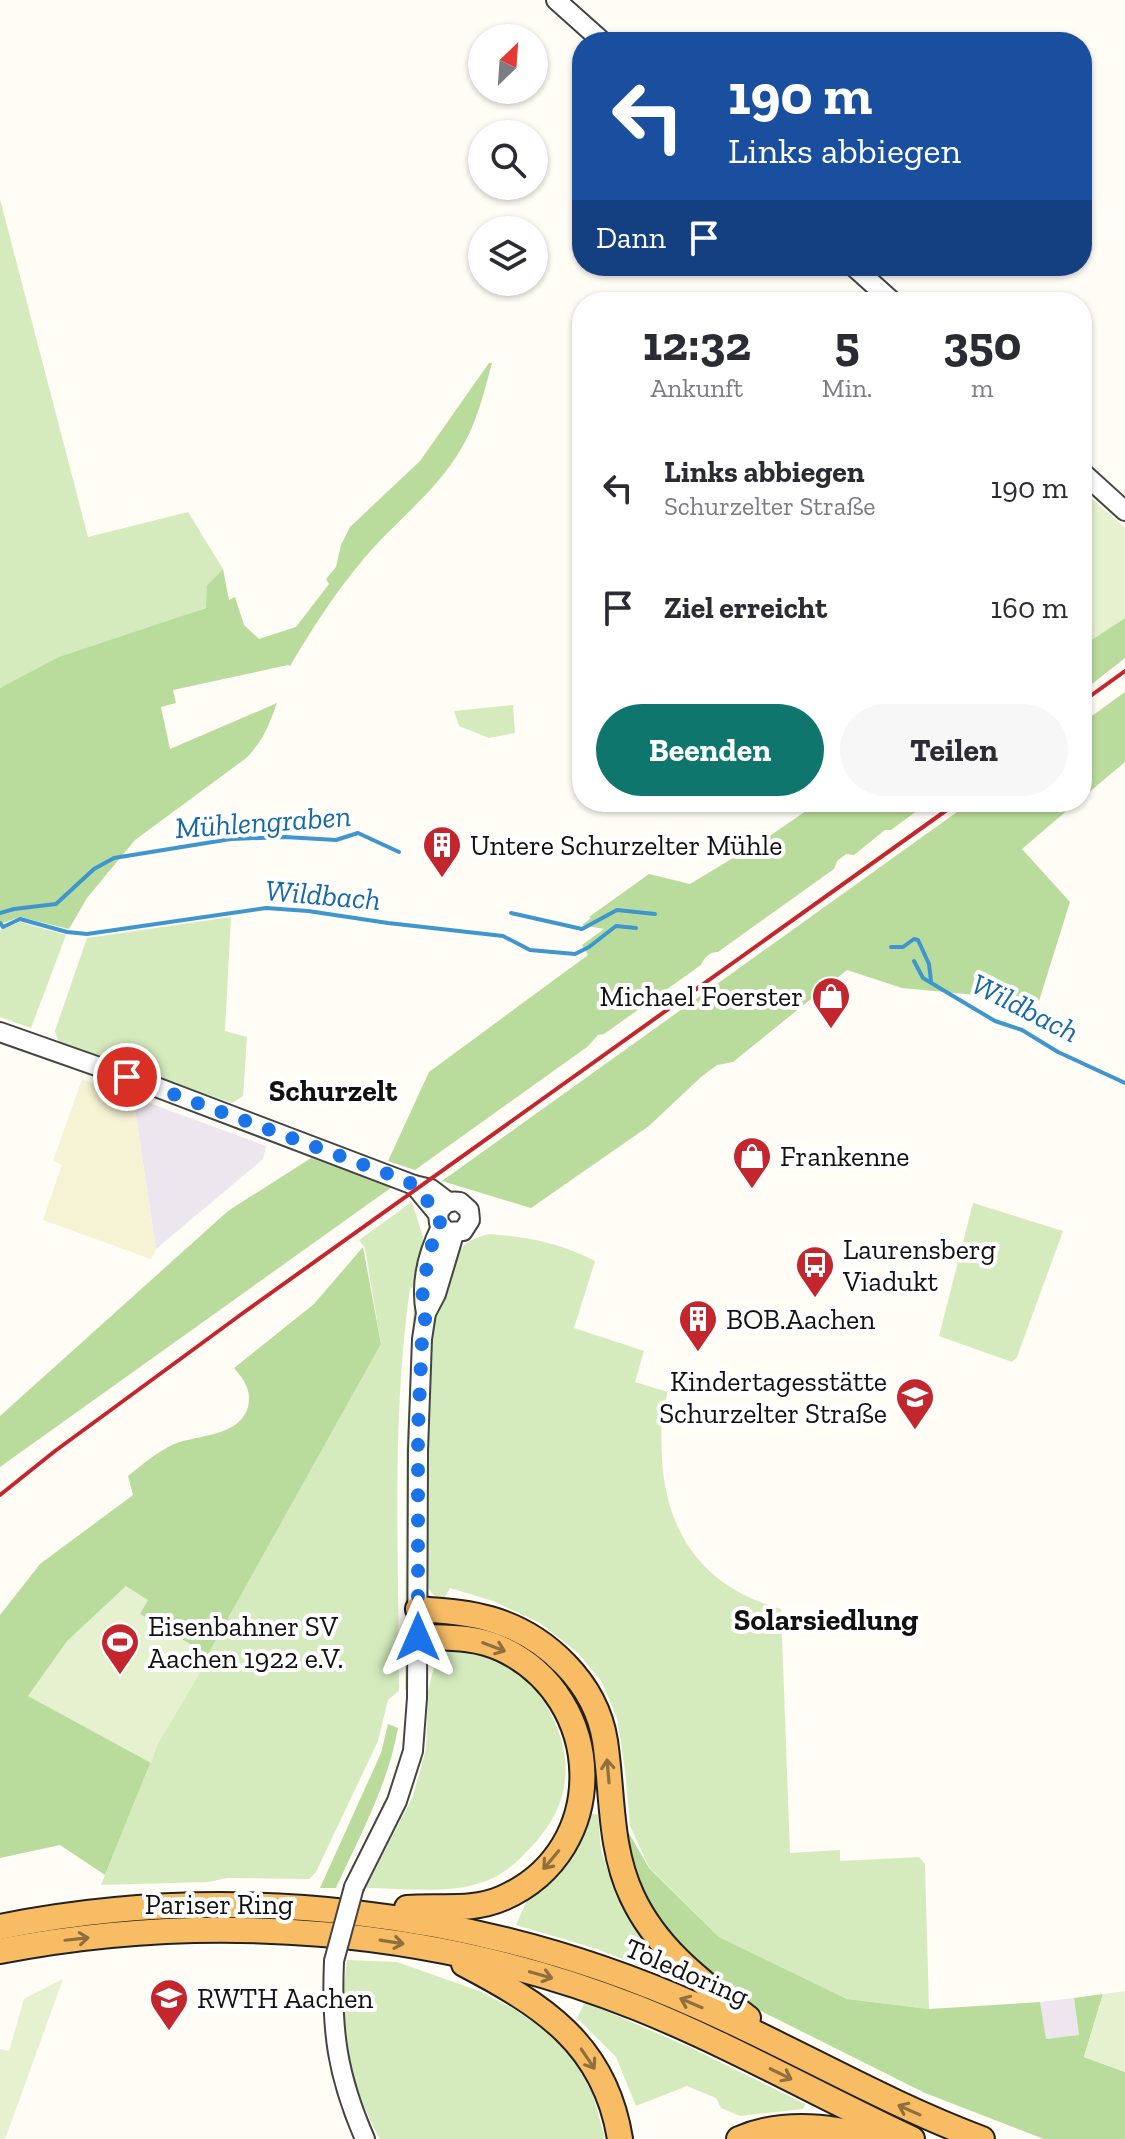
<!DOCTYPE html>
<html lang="de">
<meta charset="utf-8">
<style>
:root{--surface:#fff;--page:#f7f7f7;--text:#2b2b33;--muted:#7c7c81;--accent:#0f766e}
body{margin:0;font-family:"Zilla Slab",serif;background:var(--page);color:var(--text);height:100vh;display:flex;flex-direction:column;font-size:30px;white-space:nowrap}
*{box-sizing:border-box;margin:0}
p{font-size:26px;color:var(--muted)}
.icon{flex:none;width:44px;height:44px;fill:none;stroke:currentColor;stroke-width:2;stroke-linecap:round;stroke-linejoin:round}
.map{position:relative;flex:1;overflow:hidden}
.panel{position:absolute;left:572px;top:292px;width:520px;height:520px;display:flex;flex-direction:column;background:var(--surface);border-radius:32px;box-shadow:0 2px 6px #0004}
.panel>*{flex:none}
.guide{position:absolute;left:572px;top:32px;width:520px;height:244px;border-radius:32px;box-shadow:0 2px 6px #0004;background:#1a4fa0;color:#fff;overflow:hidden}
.needle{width:52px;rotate:25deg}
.buttons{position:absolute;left:468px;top:24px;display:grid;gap:16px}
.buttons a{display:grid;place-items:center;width:80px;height:80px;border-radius:50%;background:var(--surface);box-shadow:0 2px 6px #0004;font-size:40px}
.pin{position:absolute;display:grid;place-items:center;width:68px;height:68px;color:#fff;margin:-34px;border:4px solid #fff;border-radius:50%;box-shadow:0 2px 8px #0007}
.me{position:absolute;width:88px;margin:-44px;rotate:0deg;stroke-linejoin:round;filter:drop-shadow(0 0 6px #0008)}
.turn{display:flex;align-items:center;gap:28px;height:168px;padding:0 24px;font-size:36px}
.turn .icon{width:104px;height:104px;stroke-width:2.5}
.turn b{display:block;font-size:56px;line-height:68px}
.then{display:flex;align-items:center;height:76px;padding:0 24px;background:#0003;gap:16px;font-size:30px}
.eta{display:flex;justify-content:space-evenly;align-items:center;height:136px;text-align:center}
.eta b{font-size:48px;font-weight:700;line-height:56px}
.button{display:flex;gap:16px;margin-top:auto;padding:16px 24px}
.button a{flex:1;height:92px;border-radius:48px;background:var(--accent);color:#fff;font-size:32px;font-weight:700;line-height:92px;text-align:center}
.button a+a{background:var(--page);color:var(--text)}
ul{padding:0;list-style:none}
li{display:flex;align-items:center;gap:24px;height:120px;padding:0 24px}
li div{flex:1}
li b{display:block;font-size:30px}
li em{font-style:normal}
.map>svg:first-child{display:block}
.industrial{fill:#eee6ef}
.farmland{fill:#f6f3d4}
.green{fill:#d5ebbd}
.forest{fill:#b9dc9c}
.pitch{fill:#e6f2cf}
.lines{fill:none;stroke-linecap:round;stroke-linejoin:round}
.stream{stroke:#3f96cf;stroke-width:4}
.tertiary-casing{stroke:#444;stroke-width:22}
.trunk-casing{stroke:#222;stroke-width:28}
.tertiary{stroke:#fff;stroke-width:18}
.trunk{stroke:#f7bc64;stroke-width:24}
.rail{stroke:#c4262e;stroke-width:4}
.tertiary-bridge-casing{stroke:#444;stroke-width:22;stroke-linecap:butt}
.tertiary-bridge{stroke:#fff;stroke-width:18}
.oneway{stroke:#906f3f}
.route{stroke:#1a73e8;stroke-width:14;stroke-dasharray:0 25.2}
.labels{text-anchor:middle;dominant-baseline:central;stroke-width:8;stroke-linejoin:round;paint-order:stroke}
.poi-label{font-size:28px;fill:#111;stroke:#fff;text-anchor:start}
.street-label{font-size:28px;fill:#111;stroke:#fff}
.water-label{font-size:30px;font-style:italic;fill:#1768a6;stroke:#fff}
.neighbourhood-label{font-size:30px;font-weight:bold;fill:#111;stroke:#fff}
</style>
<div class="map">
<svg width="1125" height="2139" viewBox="0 0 1125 2139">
<rect width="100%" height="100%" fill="#fffdf5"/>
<!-- industrial -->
<g class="industrial">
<polygon points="133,1097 266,1146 263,1159 156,1249"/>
<polygon points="1074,1998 1079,2036 1045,2039 1040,2002"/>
</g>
<!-- farmland -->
<polygon class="farmland" points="82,1079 133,1097 156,1249 151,1259 43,1220 62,1165 53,1161"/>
<!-- green -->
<g class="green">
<polygon points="0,199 88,537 188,512 223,569 207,585 207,607 0,688"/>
<polygon points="513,705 515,733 489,738 459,726 454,711"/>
<polygon points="231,917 225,1031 247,1037 243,1096 232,1103 65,1046 58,1040 55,1031 87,938"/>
<polygon points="20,922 66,935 31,1028 0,1017 0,930"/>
<path d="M412,1202L423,1237L418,1287L410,1288C391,1421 399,1558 399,1691L388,1700L378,1741L316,1872L309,1879L227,1878L208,1882L101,1885L158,1744L381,1344L365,1248L359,1240Z"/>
<polygon points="973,1203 1063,1231 1017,1357 1012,1362 939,1336"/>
<path d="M490,1234C527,1237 561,1243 595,1261L574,1328L644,1351L635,1382L668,1392C660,1417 661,1432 662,1458C666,1535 705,1588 781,1609L790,1853L840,1850V1861L919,1857L925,1864L929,2009L847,1999L719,1937L649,1867L630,1826L625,1770L617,1718L602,1682L578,1653L540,1623L493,1601L450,1588L442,1602C435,1596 429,1592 427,1583C423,1568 425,1549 425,1533C422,1460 423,1370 440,1299H446C450,1266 453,1241 490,1234Z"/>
<polygon points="418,1297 409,1689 405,1690 406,1453 414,1298"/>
<path d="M455,1648C482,1656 510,1662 532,1683C538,1689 543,1700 548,1709C576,1758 571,1806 531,1847C520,1859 508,1871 493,1878C455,1896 407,1888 366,1888L413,1796L426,1749L428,1691L436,1659Z"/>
<path d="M590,1813L598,1815C600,1829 599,1846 604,1859C616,1900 639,1936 667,1968L664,1976L597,1949L516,1925L527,1900L557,1878L581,1841Z"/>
<path d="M347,1960L397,1962L482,1992L514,2009L549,2033L576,2063L593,2095L605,2139H380C366,2114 351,2075 345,2047C339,2019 344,1988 347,1960Z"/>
<polygon points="585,2002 689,2047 805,2104 803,2109 740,2116 721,2108 716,2098 687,2086 636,2106 616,2057 577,2018"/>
</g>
<!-- forest -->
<g class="forest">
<path d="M489,363H492C484,392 477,423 461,449C438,488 405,514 375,546C343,581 314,625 290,666L288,665L173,690L176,703L161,707L170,749L277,703C269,725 263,742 245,759L135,840L87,898L69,929L20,917L0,924V688L59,657L206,608L207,585L223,569L229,600L235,597L244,625L259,639L296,627L329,584L326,579L336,567L341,545L350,527L420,461Z"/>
<polygon points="1125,618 1125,658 1082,692 1082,646"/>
<polygon points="1125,692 1125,762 1082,798 1082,723"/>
<path d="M819,802H929L891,830H885L854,855L846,854L837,861L834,869L718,952C709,952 704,958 701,965L604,1034L598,1035L587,1047L415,1170L388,1161L429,1072L588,955L582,945L604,929L582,925L591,918L589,917L649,874L690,884L771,835Z"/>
<polygon points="971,802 1077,802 1022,849 1070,902 1039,1001 902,988 847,970 733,1062 717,1065 701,1077 649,1126 531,1208 442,1181"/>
<polygon points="311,1158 392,1187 0,1467 0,1416 228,1211"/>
<path d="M363,1247L381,1344L158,1744L105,1875L60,1845L0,1858V1615L40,1564L133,1495L128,1476C143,1464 157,1452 174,1444C200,1434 239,1437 248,1407C252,1391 244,1379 234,1368L314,1304Z"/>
<path d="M388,1724L398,1728C388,1785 360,1835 336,1888H320L381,1753Z"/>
<polygon points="622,1821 649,1868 719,1937 847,1999 929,2009 1040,2002 1046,2039 1079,2035 1074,1998 1103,1994 1084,2057 1125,2072 1125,2139 1044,2139 925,2093 751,2006 719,1983 672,1938 650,1907 637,1881"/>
</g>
<!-- pitch -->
<g class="pitch">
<polygon points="1082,490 1125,528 1125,618 1082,646"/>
<polygon points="126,1586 148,1600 140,1614 210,1656 158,1744 151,1763 28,1696 67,1641"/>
<polygon points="63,1979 11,2123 5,2139 0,2139 0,2049 9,2051 24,1999"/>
<polygon points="1125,1991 1125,2072 1084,2057 1103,1994"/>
</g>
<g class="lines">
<!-- stream -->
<g class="stream">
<polyline points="0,913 14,909 56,904 94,869 114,858 231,839 285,837 336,840 358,833 399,852"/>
<polyline points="511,913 582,929 617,910 655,914"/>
<polyline points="0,923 3,927 20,919 67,932 87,934 266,908 308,911 388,923 503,936 530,950 575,954 589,947 616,926 636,928"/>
<polyline points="891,947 903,947 914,939 918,940 929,964 931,981"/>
<polyline points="914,961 923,978 953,996 995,1021 1022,1030 1058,1052 1125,1083"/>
</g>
<!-- tertiary casing -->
<g class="tertiary-casing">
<g id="tertiary">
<polyline points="556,0 603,42"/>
<polyline points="853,266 893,302"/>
<polyline points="1082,472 1125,511"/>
<polyline points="0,1032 156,1087 414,1185 431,1189 448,1202"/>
<path d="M414,1185L438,1214L439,1223L447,1232L463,1231L470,1220L469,1210L460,1202C448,1200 443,1204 438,1214"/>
<path d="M426,1313C420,1283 427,1255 441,1227"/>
<polyline points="354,1887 397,1801 413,1751 417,1698 418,1450 422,1339 426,1313 436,1294 454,1234"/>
<path d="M334,1961C331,2030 337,2075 365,2139"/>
</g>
</g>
<!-- trunk casing -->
<g class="trunk-casing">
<g id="trunk">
<path d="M418,1609C442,1611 467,1612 490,1619C546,1635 596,1683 605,1741C613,1794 609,1847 632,1896C657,1950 703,1983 748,2018"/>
<path d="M407,1908C440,1905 471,1912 503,1898C612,1850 606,1698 502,1649C475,1636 447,1638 418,1637"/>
<path d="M0,1927C232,1880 482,1910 697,2006C793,2048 883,2102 982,2139"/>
<path d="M0,1951C212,1910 437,1928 638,2008C732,2046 820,2096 912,2139"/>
<path d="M464,1964C542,2005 605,2044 620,2139"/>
<path d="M739,2139C783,2120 833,2126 877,2139"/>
</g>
</g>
<!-- tertiary -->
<use href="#tertiary" class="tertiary"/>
<!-- trunk -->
<use href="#trunk" class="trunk"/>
<!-- rail -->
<g class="rail">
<polyline points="1082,702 1125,671"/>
<polyline points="0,1495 55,1451 243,1313 958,802"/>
</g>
<!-- tertiary-bridge casing -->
<g class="tertiary-bridge-casing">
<polyline id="tertiary-bridge" points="334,1961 354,1887"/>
</g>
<!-- tertiary-bridge -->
<use href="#tertiary-bridge" class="tertiary-bridge"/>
</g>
<!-- one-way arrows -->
<defs><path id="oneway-shaft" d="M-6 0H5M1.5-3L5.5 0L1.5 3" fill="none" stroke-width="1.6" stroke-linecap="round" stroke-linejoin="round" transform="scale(2)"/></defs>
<g class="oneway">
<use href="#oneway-shaft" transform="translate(494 1647) rotate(21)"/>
<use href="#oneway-shaft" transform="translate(608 1771) rotate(-95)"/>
<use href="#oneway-shaft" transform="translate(551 1860) rotate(130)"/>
<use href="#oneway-shaft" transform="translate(77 1939) rotate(-6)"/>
<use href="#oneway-shaft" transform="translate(392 1942) rotate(9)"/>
<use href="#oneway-shaft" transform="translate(541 1975) rotate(16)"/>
<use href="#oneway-shaft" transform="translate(691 2003) rotate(-157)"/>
<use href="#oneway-shaft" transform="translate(588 2059) rotate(56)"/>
<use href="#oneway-shaft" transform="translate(781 2074) rotate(26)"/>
<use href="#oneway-shaft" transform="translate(909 2110) rotate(-156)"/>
</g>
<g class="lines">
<!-- route -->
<polyline class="route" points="127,1077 402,1179 414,1185 430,1204 438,1214 441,1227 431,1247 422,1291 426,1313 422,1339 418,1431 418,1637"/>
</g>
<!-- icons -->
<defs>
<g id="building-pin" transform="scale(2)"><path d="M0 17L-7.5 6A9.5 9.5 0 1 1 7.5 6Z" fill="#c4262e" stroke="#fff"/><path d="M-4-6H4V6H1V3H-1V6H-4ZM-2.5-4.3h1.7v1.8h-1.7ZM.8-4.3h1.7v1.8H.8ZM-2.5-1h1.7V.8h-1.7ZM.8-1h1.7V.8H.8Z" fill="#fff"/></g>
<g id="shop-pin" transform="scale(2)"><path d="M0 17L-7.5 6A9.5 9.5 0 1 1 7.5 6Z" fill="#c4262e" stroke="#fff"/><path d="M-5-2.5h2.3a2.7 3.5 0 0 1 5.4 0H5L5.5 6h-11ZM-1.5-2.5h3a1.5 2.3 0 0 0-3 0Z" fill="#fff"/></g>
<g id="bus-pin" transform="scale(2)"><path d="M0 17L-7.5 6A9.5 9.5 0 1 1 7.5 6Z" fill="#c4262e" stroke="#fff"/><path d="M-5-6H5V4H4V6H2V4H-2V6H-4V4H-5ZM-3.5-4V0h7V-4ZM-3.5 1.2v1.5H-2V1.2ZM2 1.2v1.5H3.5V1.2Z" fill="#fff"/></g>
<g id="school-pin" transform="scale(2)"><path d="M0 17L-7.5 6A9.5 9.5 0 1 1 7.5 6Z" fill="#c4262e" stroke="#fff"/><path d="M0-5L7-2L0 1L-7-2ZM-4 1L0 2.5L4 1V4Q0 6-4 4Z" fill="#fff"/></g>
<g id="stadium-pin" transform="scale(2)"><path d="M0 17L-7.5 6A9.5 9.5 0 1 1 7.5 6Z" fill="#c4262e" stroke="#fff"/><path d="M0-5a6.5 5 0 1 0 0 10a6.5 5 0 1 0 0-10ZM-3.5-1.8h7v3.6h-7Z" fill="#fff"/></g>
<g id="university-pin" transform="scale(2)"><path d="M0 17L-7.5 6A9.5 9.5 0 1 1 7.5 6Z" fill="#c4262e" stroke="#fff"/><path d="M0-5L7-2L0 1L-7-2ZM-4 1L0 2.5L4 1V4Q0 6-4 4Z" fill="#fff"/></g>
</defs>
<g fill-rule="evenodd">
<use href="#building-pin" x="442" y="845"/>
<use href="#shop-pin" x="831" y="996"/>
<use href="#shop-pin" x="752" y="1156"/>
<use href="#bus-pin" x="815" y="1265"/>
<use href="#building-pin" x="698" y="1319"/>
<use href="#school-pin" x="915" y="1397"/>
<use href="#stadium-pin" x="120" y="1642"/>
<use href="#university-pin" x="169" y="1998"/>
</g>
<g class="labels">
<!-- poi labels -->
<g class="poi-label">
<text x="470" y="845">Untere Schurzelter Mühle</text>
<text x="803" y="996" text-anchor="end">Michael Foerster</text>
<text x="780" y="1156">Frankenne</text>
<text x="843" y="1249">Laurensberg<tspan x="843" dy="32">Viadukt</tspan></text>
<text x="726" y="1319">BOB.Aachen</text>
<text x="887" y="1381" text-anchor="end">Kindertagesstätte<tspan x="887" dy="32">Schurzelter Straße</tspan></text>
<text x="148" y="1626">Eisenbahner SV<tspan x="148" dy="32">Aachen 1922 e.V.</tspan></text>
<text x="197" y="1998">RWTH Aachen</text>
</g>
<!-- street labels -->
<g class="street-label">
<text x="219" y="1904">Pariser Ring</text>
<text transform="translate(687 1972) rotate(23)">Toledoring</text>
</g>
<!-- water labels -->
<g class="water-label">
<text transform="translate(263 822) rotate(-4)">Mühlengraben</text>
<text transform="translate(323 895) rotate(5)">Wildbach</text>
<text transform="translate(1025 1008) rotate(27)">Wildbach</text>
</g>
<!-- neighbourhood labels -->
<g class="neighbourhood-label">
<text x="333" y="1091">Schurzelt</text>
<text x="826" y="1620">Solarsiedlung</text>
</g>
</g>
</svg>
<div class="buttons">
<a><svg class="needle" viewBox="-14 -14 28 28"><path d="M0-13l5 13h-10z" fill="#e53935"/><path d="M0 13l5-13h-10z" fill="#7c7c81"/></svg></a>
<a><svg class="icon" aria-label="search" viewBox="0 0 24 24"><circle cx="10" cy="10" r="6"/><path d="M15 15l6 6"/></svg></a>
<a><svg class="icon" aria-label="layers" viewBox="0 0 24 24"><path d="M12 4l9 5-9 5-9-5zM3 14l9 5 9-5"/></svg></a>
</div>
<div class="pin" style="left:127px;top:1077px;background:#d93025"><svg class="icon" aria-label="arrive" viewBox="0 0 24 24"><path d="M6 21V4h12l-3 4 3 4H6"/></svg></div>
<svg class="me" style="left:418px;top:1637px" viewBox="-20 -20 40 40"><path d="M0-17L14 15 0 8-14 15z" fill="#1a73e8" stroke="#fff" stroke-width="4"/></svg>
<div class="guide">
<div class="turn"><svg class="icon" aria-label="left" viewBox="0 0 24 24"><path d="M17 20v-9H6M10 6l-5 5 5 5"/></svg><div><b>190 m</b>Links abbiegen</div></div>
<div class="then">Dann<svg class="icon" aria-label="arrive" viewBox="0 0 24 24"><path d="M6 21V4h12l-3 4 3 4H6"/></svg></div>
</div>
<section class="panel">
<div class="eta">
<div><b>12:32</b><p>Ankunft</p></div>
<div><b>5</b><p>Min.</p></div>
<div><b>350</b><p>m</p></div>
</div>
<ul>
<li><svg class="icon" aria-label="left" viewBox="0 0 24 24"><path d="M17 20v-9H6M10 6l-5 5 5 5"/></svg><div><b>Links abbiegen</b><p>Schurzelter Straße</p></div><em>190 m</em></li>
<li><svg class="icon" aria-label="arrive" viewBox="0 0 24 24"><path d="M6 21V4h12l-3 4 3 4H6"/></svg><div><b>Ziel erreicht</b></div><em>160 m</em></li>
</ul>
<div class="button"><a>Beenden</a><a>Teilen</a></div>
</section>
</div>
